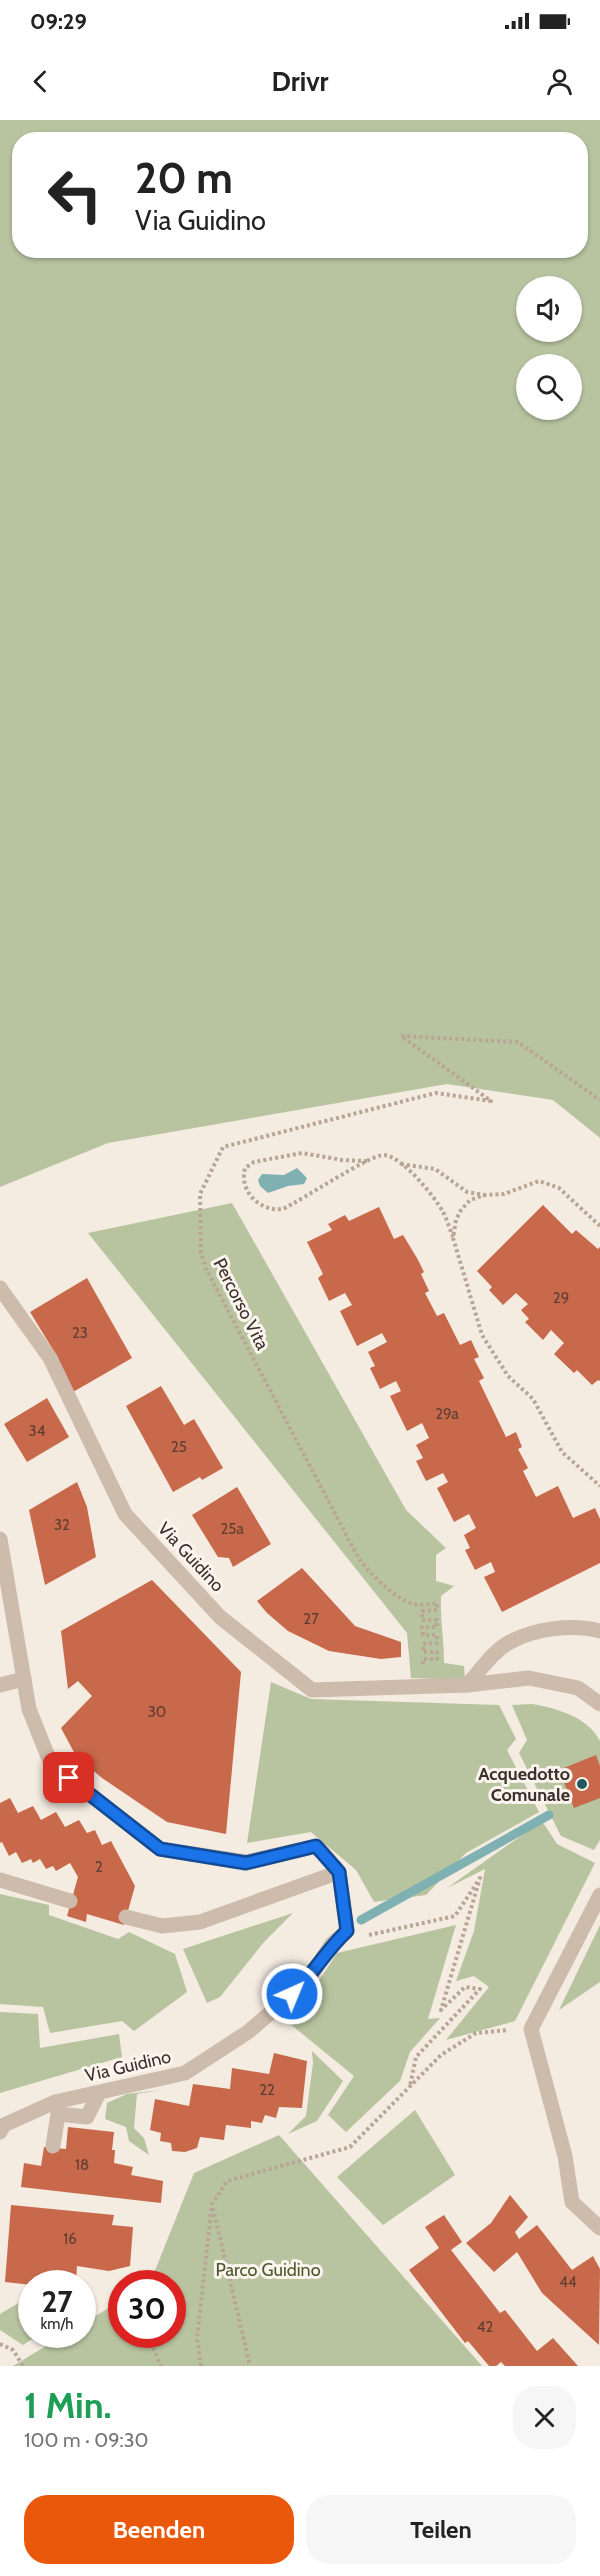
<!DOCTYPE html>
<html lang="de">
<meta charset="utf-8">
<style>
:root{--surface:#fff;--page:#f6f6f6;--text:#222;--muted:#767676;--accent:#ea580c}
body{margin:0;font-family:Cabin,sans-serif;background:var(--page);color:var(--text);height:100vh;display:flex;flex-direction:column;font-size:22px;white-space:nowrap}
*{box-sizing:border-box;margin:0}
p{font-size:20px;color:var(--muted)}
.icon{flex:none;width:33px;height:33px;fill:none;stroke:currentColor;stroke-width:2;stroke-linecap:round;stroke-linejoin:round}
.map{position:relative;height:2246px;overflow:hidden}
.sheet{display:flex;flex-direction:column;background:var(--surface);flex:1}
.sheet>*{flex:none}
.banner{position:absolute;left:12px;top:12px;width:576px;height:126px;border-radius:24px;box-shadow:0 2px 4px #0004;background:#fff;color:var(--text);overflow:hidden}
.controls{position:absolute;left:516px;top:156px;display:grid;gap:12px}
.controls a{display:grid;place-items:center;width:66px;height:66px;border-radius:50%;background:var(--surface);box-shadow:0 2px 4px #0004;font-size:30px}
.speed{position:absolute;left:18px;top:2150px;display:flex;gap:12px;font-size:30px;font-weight:700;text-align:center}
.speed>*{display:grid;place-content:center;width:78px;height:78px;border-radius:50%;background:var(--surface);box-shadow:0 2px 4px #0004;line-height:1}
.speed small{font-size:15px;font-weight:400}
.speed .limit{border:9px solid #d22;background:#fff;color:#111}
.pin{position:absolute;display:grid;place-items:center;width:51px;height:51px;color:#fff;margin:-26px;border-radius:12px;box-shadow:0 3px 9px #0006}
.me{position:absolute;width:66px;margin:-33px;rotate:44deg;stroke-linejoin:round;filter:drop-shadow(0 0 4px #0008)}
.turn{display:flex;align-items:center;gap:21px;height:126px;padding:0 24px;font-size:27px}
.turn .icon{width:78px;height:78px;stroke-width:2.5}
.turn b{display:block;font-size:42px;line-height:51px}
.round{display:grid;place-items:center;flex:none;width:63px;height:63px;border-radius:24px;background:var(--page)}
.summary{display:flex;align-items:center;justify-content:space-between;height:102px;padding:0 24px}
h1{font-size:36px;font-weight:800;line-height:45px;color:#1e9e55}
.primary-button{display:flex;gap:12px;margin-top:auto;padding:12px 24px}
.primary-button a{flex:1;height:69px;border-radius:24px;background:var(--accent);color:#fff;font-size:24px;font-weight:800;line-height:69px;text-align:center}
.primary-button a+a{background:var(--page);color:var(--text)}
.status{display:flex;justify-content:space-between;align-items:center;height:42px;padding:0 30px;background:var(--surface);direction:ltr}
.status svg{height:16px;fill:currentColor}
header{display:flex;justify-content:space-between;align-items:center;height:78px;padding:0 24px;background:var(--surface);font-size:27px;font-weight:800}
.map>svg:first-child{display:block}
.green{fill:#b8c4a0;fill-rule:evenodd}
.water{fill:#7fb0b2}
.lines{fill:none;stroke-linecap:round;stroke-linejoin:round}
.stream{stroke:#7fb0b2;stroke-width:9}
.building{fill:#c8694b}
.path{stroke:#b9a596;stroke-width:4;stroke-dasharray:3 3;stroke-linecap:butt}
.service{stroke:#cdbbac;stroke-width:15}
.minor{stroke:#cdbbac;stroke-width:15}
.route-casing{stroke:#114b97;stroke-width:15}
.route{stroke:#1a73e8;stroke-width:10}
.poi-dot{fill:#1f5a5e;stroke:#fbf5ee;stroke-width:2}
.labels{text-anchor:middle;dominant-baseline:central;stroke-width:6;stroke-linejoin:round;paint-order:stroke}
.number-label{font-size:15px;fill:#5e3e33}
.street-label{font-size:18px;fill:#3b302b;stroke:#fbf5ee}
.poi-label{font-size:18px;font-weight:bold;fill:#3b302b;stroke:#fbf5ee;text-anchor:end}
.park-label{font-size:18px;fill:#4a5a2e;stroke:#fbf5ee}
</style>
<div class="status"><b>09:29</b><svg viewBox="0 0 49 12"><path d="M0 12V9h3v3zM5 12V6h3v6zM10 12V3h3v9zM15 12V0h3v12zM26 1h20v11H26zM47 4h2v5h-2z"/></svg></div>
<header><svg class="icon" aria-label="back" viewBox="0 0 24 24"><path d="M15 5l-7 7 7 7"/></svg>Drivr<svg class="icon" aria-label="person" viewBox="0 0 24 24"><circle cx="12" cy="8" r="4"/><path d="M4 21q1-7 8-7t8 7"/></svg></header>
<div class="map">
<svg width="600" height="2246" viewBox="0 0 600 2246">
<rect width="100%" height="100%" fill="#f4ebe1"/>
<!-- green -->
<g class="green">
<path d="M0,0H600V1018L553,980L447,964L108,1023L0,1067ZM20,20H580V130H20ZM526,166H572V212H526ZM526,244H572V290H526Z"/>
<path d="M232,1083L406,1390L446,1428L436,1435V1461L454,1466L441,1476C440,1499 444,1519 444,1543L464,1546L465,1560L411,1558L407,1513L88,1113Z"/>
<polygon points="271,1562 311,1579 499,1585 516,1619 507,1630 539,1692 466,1733 426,1775 374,1782 356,1750 311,1712 247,1723"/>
<path d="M532,1584C556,1588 588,1597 600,1621V1720L594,1730L561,1716L519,1633L527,1620L512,1585Z"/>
<polygon points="542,1701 557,1724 595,1743 515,1901 446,1920 489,1867 474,1856 456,1861 474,1811 485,1749 447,1768"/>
<polygon points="0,1774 49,1785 49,1795 118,1819 129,1812 175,1834 187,1872 134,1911 122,1901 50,1913 43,1887 0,1884"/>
<polygon points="293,1793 264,1822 220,1877 207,1883 183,1829"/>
<polygon points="456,1805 428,1899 440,1898 410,1932 400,1961 346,2012 328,1995 354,1956 284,1899 316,1865 337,1833"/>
<polygon points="600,1805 600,1862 559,1890"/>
<polygon points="0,1892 38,1894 40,1928 119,1914 122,1937 0,1973"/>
<polygon points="312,1931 343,1961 317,2001 288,2014 306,1996 313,1943"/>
<polygon points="161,1970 137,1974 134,2008 144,2018 149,2035 129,2021 126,2007 105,1999 107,1983 127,1974"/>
<polygon points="415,1990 455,2055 383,2105 337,2057"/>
<polygon points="279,2015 482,2246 13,2246 66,2214 82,2214 83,2204 121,2180 122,2214 172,2214 172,2163 150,2163 194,2053"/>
<polygon points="30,2176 31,2176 32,2214 40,2214 23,2225 0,2210 0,2194"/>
</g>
<!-- water -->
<polygon class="water" points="297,1048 307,1058 304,1064 288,1066 268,1073 260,1066 258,1060 262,1054 284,1055"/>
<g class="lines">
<!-- stream -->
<polyline class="stream" points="361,1800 549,1695"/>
</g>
<!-- building -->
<g class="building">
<polygon points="543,1085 572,1114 576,1110 598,1129 600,1127 600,1261 598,1260 592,1265 577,1250 574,1253 554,1234 564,1223 551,1210 543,1220 525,1202 529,1199 521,1190 528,1184 516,1173 503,1185 489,1170 492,1167 477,1151"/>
<polygon points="379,1087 394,1119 403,1115 417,1138 424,1152 421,1154 429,1171 425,1173 437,1196 444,1193 460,1225 471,1220 479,1237 474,1239 484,1258 479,1261 506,1317 516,1312 522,1327 518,1329 528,1348 523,1351 536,1377 558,1366 573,1398 595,1388 600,1399 600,1443 502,1492 484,1457 495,1452 491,1442 475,1450 465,1430 470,1428 464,1415 476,1408 469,1394 454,1402 437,1368 448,1362 443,1353 426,1361 416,1341 423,1338 416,1325 429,1318 422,1303 407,1311 390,1276 401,1271 396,1261 380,1269 370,1248 375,1246 368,1232 387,1222 382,1213 357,1226 340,1191 352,1185 345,1173 329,1181 318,1158 323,1154 307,1122 332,1110 328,1104 345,1095 349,1101"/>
<polygon points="87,1158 132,1238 73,1272 55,1233 30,1192"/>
<polygon points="161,1266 184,1305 194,1299 223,1348 202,1360 200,1357 173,1372 126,1286"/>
<polygon points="47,1278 69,1317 27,1342 4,1304"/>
<polygon points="77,1362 87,1387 96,1437 45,1465 29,1390"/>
<polygon points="237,1367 271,1424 233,1447 229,1438 218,1437 192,1395"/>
<polygon points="302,1448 355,1506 401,1522 401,1537 381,1539 329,1531 288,1511 267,1493 257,1481"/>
<polygon points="152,1460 241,1552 226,1714 167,1702 102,1658 76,1636 61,1608 92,1576 78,1561 68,1569 61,1511"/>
<polygon points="596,1635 600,1646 600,1678 574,1688 559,1650"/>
<polygon points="10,1678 18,1693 33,1686 41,1700 56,1692 65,1707 79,1700 87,1713 95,1710 102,1725 111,1721 135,1766 124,1805 87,1794 86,1802 67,1796 78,1757 70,1743 56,1751 53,1746 46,1749 40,1739 33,1743 31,1739 22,1743 16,1732 9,1736 2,1722 0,1723 0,1683"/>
<polygon points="274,1933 307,1941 302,1988 279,1987 276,1998 265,1995 262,2003 251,2001 251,2008 226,2005 224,2020 200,2017 197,2028 185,2032 172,2031 171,2023 160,2021 161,2013 150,2010 155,1979 189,1986 193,1964 230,1969 232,1948 269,1954"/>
<polygon points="68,2007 114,2012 112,2030 115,2030 114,2043 133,2047 131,2055 163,2061 161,2083 21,2067 24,2043 41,2046 44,2027 66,2029"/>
<polygon points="510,2075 528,2097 515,2112 519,2119 537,2105 572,2150 593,2136 600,2149 599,2225 542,2173 517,2132 494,2152 466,2123 491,2103"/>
<polygon points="11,2085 114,2095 112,2105 133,2107 130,2146 109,2151 77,2146 76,2161 64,2159 63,2163 50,2162 32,2165 5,2162"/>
<polygon points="444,2095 462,2122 451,2130 500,2193 505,2190 537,2231 553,2218 578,2246 505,2246 501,2242 496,2246 489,2246 468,2221 465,2223 409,2150 439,2128 425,2107"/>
</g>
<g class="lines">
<!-- path -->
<g class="path">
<path d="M367,1041L342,1040L302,1033L254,1042L245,1048C239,1072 260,1092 283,1089C302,1080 369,1035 384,1035C402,1036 435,1077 443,1092C447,1100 450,1109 453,1117"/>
<polyline points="401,1044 435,1049 467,1072 484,1075"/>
<polyline points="600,1106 559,1068 539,1061 504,1074 485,1075 470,1080 461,1090 456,1100 453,1118 482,1215 508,1256 533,1279 562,1332 600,1366"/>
<path d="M423,1544V1539H437V1532H423V1524L437,1523V1515H423L422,1507H437V1500H422V1491L437,1490V1483C430,1484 420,1486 413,1484C391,1476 373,1456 359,1439L205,1147L201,1132L200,1074L223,1027L436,973L491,981L401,916L518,922L600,980"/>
<polyline points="369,1815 455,1796 480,1758 441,1890 465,1867 480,1869 416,1937 410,1966"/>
<polyline points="213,2088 250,2246"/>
<polyline points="148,2217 161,2246"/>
<polyline points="0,2224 13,2230 23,2246"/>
<polyline points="201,2246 197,2218 212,2084 227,2061 350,2027 441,1935 476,1913 509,1910"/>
</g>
<!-- service -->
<g class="service">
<path d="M467,1565C480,1551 493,1531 510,1522C536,1508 572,1504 600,1511"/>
<polyline points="0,1760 70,1781"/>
<polyline points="126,1797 162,1806 200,1802 339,1752"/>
<polyline points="53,2026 58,1994 87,1997 99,1973"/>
</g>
<!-- minor -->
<g class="minor">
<polyline points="0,1168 50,1238 125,1394 220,1497 312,1570 467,1565 529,1558 578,1568 600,1584"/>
<polyline points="0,1419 29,1589 51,1644 160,1729 246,1742 317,1726 339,1752 347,1811 332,1824 307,1861 248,1912 185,1953 55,1982 4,2005 0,2012"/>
<polyline points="0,1565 24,1559"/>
<polyline points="600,1775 531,1909 565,2036 572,2082 600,2108"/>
</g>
</g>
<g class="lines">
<!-- route casing -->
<g class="route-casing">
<path id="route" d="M69,1658L160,1729L246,1743L316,1726L339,1752L347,1811C326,1830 313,1855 292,1874"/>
</g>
<!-- route -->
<use href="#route" class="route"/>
</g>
<!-- markers -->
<circle class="poi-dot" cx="582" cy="1664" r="6"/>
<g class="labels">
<!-- number labels -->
<g class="number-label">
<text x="561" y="1178">29</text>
<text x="80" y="1213">23</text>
<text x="447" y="1294">29a</text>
<text x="37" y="1311">34</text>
<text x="179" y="1327">25</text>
<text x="62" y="1405">32</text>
<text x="232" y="1409">25a</text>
<text x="311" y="1499">27</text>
<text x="157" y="1592">30</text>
<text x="99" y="1747">2</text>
<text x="267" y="1970">22</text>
<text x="82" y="2045">18</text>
<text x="70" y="2119">16</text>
<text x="568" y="2162">44</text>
<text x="485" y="2207">42</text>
</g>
<!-- street labels -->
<g class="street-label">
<text transform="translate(241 1184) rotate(63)">Percorso Vita</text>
<text transform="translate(191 1437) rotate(47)">Via Guidino</text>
<text transform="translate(128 1946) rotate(-13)">Via Guidino</text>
</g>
<!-- poi labels -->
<g class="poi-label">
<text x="570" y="1654">Acquedotto<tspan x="570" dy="21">Comunale</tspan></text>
</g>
<!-- park labels -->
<g class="park-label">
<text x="268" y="2150">Parco Guidino</text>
</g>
</g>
</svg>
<div class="controls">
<a><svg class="icon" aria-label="sound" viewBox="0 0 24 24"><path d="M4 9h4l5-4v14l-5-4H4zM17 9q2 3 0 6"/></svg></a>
<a><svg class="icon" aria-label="search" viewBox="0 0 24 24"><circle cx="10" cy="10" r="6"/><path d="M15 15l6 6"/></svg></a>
</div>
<div class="speed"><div>27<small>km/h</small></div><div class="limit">30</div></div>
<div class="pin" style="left:69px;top:1658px;background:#d93025"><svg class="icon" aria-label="arrive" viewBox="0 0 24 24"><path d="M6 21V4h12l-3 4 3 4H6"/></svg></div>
<svg class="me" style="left:292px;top:1874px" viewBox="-20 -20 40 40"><circle r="17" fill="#1a73e8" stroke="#fff" stroke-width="3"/><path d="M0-11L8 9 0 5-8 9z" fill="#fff"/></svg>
<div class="banner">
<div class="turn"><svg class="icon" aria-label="left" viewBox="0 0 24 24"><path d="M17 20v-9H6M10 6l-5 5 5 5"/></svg><div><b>20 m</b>Via Guidino</div></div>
</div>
</div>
<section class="sheet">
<div class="summary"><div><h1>1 Min.</h1><p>100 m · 09:30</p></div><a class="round"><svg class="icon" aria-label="close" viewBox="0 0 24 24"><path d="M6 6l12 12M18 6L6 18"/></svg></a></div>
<div class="primary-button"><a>Beenden</a><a>Teilen</a></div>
</section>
